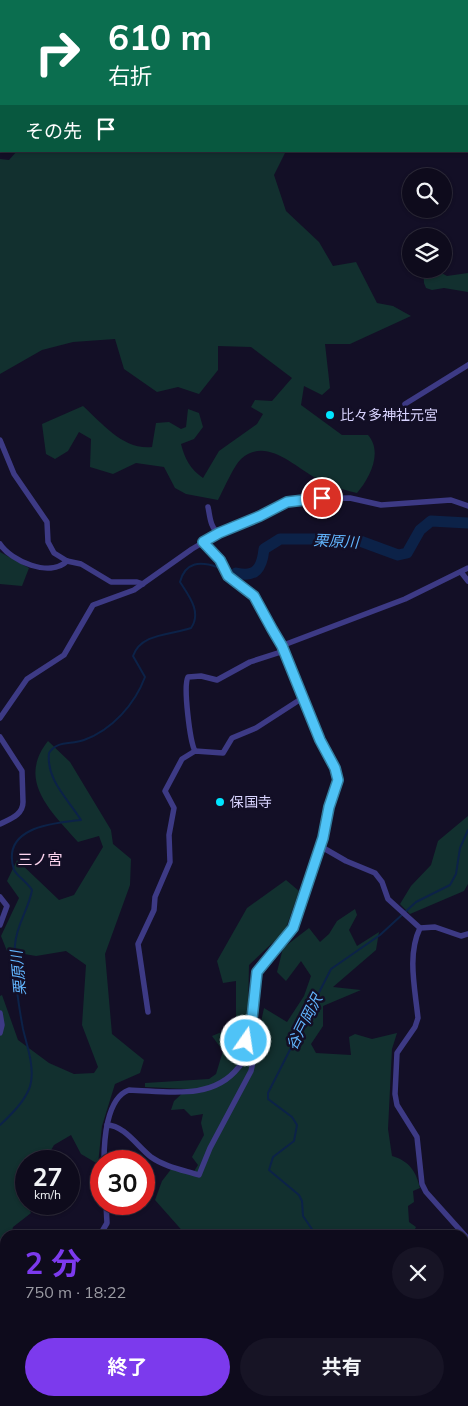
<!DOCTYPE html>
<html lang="ja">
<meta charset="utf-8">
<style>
:root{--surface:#0e0b1c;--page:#171425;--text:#f1f3f6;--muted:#9b9ba3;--line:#2e2b3b;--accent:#7c3aed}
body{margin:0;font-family:Mulish,"Noto Sans JP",sans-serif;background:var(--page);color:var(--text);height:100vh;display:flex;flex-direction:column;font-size:19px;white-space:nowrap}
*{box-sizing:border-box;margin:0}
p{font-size:16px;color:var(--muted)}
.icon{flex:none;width:28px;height:28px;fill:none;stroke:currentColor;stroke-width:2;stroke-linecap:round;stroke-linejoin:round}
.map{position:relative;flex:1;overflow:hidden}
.panel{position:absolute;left:0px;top:1230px;width:469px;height:176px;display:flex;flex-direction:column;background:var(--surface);border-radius:15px 15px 0 0;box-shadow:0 1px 4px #0004,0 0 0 1px var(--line)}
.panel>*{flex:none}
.hud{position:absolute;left:0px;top:0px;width:469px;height:152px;box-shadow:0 1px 4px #0004,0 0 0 1px var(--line);background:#0b6e4f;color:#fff;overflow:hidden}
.controls{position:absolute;left:402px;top:168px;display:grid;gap:10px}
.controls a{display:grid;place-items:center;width:50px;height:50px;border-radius:50%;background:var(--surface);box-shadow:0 1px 4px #0004,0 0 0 1px var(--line);font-size:25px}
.speed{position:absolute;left:15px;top:1150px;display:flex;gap:10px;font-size:25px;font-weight:700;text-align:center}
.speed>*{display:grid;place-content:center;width:65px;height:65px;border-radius:50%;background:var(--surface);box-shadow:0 1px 4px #0004,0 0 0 1px var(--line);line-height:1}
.speed small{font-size:12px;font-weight:400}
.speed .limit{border:8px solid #d22;background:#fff;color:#111}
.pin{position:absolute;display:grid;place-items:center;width:42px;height:42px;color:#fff;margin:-21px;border:2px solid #fff;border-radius:50%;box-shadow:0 1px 5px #0007}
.me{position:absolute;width:55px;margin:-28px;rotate:13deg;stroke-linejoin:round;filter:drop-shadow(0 0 4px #0008)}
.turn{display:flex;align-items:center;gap:18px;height:105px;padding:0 25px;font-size:22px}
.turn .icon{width:65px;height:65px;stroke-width:2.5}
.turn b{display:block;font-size:35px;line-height:42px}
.then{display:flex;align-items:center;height:48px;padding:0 25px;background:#0003;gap:10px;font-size:19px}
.round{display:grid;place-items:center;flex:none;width:52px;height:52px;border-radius:26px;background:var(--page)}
.overview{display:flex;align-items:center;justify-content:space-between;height:85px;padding:0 25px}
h1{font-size:30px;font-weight:700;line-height:38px;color:var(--accent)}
.primary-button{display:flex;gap:10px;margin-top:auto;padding:10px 25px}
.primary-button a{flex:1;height:58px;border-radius:30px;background:var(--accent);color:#fff;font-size:20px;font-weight:700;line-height:58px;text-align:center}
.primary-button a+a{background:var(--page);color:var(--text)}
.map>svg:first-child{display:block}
.green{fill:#12302f}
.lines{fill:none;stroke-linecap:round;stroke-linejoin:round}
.stream{stroke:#0c2248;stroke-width:2}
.river{stroke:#0c2248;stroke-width:11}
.street{stroke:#3d3a85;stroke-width:5.5}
.route-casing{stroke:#337fa1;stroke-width:12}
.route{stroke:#4fc3f7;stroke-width:9}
.poi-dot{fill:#00e5ff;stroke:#130f26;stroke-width:2}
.labels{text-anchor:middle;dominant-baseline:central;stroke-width:5;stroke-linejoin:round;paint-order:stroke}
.poi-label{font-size:14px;fill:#d9d4ff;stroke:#130f26;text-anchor:start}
.water-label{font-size:15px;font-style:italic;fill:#62b6ff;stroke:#130f26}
.neighbourhood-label{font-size:15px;fill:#ffd6f0;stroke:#130f26}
</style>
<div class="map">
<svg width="468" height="1406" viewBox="0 0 468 1406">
<rect width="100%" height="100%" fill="#130f26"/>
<!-- green -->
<g class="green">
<polygon points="0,0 34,1 1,1 1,91"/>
<path d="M17,151H286L274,175L286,211L319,242L333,266L356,262L377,303L393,306L411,316L350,344H325L330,388L322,395L304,386L301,405L342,435H368C383,452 370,478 357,493C343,490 327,485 314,477C293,465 265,437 241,459C233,467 224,489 218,500L186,494L175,488L164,467L136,463L113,474L90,467L91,439L79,432L68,451L55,459L46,454L42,424L83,406C103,424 123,450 152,447L156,423L169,422L181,429L186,427L188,409L199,413L203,427L194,439L181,444C185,459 190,469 203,478L219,451L257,424L263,414L251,407L255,400L272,401L292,378L251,347L218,346V370L199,394L178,387L157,392L124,369L115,339L73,342L42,350L0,374V159L9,160Z"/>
<polygon points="423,269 434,269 447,276 468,273 468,292 444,288 432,290 426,288 424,283"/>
<polygon points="0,552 29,568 22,586 0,584"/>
<path d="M48,741L70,762L111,830L113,844L131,859L130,885L105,954L112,1034L144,1060L140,1073L115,1084L102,1126L98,1164L81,1154L71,1135L54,1145L46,1159L26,1161V1169L19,1182L31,1213L13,1227L11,1235H5V1301L0,1295V996L2,995L18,1040L49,1063L74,1074L94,1073L98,1067L82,1025L86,965L66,951L36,956L7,951L1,936L19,898L7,881L17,860L59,900L74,895L103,847L99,836L78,842C52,812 16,781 48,741Z"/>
<polygon points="468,816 468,884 464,891 410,914 400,904 411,886 431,865 438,841"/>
<path d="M286,880L299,891L285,931L249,965L247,1064L253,1059L264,1008L287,1022L304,996L311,976L301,961L286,981L277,972L283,948L309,928L320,942L329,934L337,921L355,909L357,915L349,930L357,946L379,932L376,950L333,987L361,990L323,1006V1026L311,1044L316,1053L351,1055L349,1037L355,1034L372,1039L397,1033L392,1049L388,1129L392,1156C409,1161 416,1171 420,1188L413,1191L414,1202L408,1206L409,1222L416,1227L412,1235H186L155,1200L162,1181L172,1168L193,1173L198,1165L192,1157L204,1135L201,1123L203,1114L191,1116L184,1109L171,1110L174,1101L187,1089L145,1087V1083L209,1079L216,1074L223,1051L212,1036L236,1026V981L223,983L217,961L247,908Z"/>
<rect x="12" y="1401" width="442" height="5"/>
</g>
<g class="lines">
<!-- stream -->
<g class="stream">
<path d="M0,1125C11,1115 29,1097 31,1082C34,1065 27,1046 23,1029C18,1002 13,972 15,945C16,925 29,909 32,890C27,882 18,877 14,870C0,826 56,823 81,820C68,799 46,780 49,753C57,740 71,745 84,740C112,730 135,704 145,677L133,656C141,633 171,635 191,628C202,612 189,596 180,582C185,562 200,561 217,567"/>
<polyline points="316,1235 303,1216 302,1201 299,1195 269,1170 273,1157 294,1141 297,1125 292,1117 268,1099 268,1093 331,969 380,935 416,902 450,885 456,874 460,848 468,830"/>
</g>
<!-- river -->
<path class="river" d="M236,573C256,578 262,568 264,549L280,539H335L360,541L398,555L407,553L420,530L431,521L468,523"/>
<!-- street -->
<g class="street">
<polyline points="446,0 447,1"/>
<polyline points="163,1 163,0"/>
<polyline points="468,25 468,26"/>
<polyline points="405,404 468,365"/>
<polyline points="0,440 14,474 47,522 48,542 54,553 67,561 81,564 111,582 137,582 143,584"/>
<path d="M208,507C210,516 210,528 219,533"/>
<path d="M0,544C11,561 50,578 67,561"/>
<polyline points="461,572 468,581"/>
<polyline points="281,646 405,599 468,568"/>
<polyline points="0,718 27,679 64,655 93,605 134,590 192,549 219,533 260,517 287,502 299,499 350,498 381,505 451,500 468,506"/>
<path d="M0,737L22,771L23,802C23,815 10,819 0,824"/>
<path d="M195,751C190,742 183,686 188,677L201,676L217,680L250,662L284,651"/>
<polyline points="320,846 346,861 375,873 382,882 388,899 420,928 435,927 461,936 468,934"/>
<polyline points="0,897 7,906 0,925"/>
<path d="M420,928C407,955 415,988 418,1018L415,1027L397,1053L395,1094L397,1105L417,1137L422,1184L426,1192L468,1239"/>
<polyline points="148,1012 138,944 154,910 155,897 170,862 169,835 174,808 165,791 182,759 195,751 223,753 232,738 256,728 304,697"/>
<polyline points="0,1013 2,1025 0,1033"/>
<path d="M107,1125C124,1125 138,1147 151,1157C165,1167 183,1170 199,1175L210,1148L251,1071L253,1062L252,1019L257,972L293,928L323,838L329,807L338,780L335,768L320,740L281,646L254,596L228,576L220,560L203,542"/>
<path d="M104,1161C104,1142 106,1098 129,1090C166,1091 212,1101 238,1068C242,1063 247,1058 248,1052C248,1039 241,1028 252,1019"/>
<polyline points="100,1235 107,1223 106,1204"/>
<polyline points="0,1394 5,1385"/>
</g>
</g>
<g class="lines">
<!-- route casing -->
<g class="route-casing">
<polyline id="route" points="246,1041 246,1027 252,1019 257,972 293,928 323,838 329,807 338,780 335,768 320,740 282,646 272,629 254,596 228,576 220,560 203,542 219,533 260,516 287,502 322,498"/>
</g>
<!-- route -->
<use href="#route" class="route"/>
</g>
<!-- markers -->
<g class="poi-dot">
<circle cx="330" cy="415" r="5"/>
<circle cx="220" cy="802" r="5"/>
</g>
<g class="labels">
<!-- poi labels -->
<g class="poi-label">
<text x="340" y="415">比々多神社元宮</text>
<text x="230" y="802">保国寺</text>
</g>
<!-- water labels -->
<g class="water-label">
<text transform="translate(336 541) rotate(3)">栗原川</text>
<text transform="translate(18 973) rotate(-95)">栗原川</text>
<text transform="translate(304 1022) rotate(-63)">谷戸岡沢</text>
</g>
<!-- neighbourhood labels -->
<g class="neighbourhood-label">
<text x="40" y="859">三ノ宮</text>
</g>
</g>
</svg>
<div class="controls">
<a><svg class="icon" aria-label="search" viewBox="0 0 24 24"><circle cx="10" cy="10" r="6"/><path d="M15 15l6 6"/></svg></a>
<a><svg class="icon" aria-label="layers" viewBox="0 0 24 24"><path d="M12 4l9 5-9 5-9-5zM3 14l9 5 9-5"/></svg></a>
</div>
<div class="speed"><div>27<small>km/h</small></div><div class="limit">30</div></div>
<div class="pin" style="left:322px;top:498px;background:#d93025"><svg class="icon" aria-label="arrive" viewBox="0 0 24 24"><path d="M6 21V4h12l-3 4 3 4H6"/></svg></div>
<svg class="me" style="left:246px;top:1041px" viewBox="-20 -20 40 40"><circle r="17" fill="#4fc3f7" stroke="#fff" stroke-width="3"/><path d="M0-11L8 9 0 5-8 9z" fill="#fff"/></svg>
<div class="hud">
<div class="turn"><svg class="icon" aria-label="right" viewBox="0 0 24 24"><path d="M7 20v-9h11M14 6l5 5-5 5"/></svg><div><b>610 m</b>右折</div></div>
<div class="then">その先<svg class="icon" aria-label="arrive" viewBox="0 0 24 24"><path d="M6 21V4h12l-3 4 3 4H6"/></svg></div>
</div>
<section class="panel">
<div class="overview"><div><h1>2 分</h1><p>750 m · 18:22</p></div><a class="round"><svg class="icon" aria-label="close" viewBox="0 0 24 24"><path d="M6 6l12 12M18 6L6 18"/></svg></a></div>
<div class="primary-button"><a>終了</a><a>共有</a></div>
</section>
</div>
